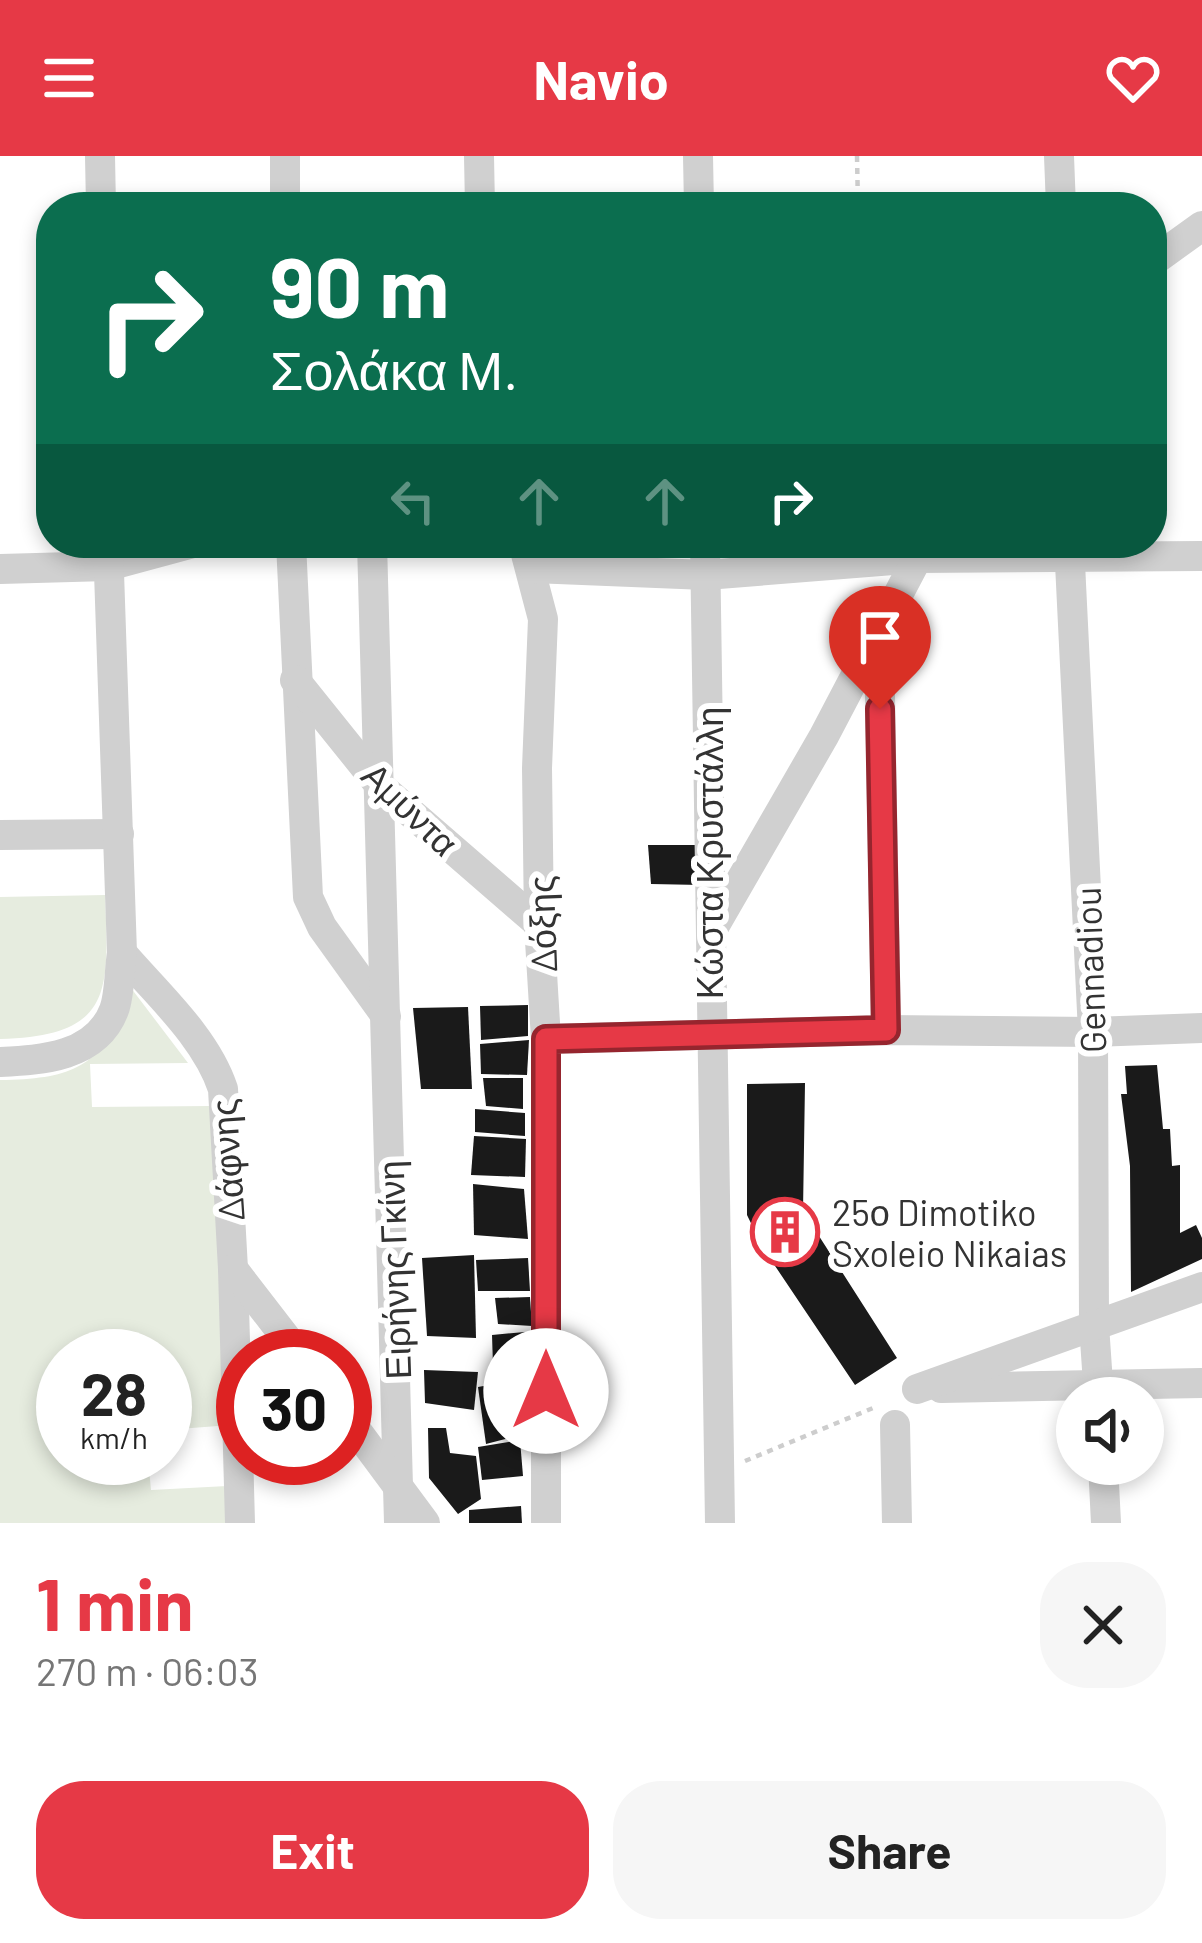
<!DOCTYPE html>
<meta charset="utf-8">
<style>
:root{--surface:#fff;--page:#f6f6f6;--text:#222;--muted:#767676;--accent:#e63946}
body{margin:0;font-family:Barlow,sans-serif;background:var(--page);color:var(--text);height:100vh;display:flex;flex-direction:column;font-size:45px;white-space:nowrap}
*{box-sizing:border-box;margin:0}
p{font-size:39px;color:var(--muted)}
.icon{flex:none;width:66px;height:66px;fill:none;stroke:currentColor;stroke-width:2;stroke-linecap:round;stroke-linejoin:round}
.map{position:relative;height:1367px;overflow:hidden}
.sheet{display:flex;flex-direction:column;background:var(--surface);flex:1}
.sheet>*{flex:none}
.banner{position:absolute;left:36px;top:36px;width:1131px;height:366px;border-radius:48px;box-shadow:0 6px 18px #0003;background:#0b6e4f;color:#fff;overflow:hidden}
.buttons{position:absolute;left:1056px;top:1221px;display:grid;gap:24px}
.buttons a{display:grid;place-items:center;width:108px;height:108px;border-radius:50%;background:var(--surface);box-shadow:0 6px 18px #0003;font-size:60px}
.speed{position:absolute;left:36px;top:1173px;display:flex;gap:24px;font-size:60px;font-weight:700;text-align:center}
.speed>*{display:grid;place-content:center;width:156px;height:156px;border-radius:50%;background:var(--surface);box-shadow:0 6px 18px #0003;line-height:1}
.speed small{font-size:30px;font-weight:400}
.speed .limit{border:18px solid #d22;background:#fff;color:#111}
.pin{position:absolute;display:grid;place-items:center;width:102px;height:102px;color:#fff;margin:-123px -51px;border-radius:50% 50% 50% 0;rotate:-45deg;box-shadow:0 0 12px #0007}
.pin .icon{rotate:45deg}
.me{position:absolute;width:132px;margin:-66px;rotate:0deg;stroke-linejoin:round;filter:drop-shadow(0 0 9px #0008)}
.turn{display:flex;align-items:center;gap:42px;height:252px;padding:0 36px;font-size:54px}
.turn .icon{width:156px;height:156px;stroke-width:2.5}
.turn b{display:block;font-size:84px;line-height:102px}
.lanes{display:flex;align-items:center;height:114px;padding:0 36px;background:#0003;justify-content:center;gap:60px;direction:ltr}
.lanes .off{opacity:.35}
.round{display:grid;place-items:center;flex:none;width:126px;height:126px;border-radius:48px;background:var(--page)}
.headline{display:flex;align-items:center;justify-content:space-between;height:204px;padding:0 36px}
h1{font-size:72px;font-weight:700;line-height:90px;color:var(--accent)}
.action{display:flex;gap:24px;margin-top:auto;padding:24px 36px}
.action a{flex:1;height:138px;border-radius:48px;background:var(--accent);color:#fff;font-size:48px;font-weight:700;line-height:138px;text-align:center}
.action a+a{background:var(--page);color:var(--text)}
header{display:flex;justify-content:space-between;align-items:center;height:156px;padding:0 36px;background:var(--accent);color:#fff;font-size:54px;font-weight:700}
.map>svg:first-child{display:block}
.green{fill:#e6ecdf}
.building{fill:#1a1a1a}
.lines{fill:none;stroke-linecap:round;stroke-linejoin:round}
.path{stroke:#cdcdcd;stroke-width:4.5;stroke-dasharray:6 6;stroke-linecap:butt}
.street{stroke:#d0d0d0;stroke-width:30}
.route-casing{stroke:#96252e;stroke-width:30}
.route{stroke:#e63946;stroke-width:21}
.labels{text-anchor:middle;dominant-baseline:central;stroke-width:12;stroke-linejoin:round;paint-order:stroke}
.street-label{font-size:36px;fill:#333;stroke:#fff}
.poi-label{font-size:36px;fill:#333;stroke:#fff;text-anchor:start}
</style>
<header><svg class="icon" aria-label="menu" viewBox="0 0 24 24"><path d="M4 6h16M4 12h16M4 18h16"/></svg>Navio<svg class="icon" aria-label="heart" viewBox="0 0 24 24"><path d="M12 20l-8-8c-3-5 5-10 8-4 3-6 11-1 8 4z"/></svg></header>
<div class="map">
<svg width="1202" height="1367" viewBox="0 0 1202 1367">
<rect width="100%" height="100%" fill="#fff"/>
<!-- green -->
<g class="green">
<path d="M105,739C109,836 113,880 0,883V741Z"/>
<path d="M131,832L188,907L90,908L92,951L210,950L231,1269L165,1274V1200H63V1302H148L151,1334L227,1330L228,1367H0V924C80,923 104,908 131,832Z"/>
</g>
<!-- building -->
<g class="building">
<polygon points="648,689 701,689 701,729 651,728"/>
<polygon points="528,849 528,880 481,884 480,850"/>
<polygon points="468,851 472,933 421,933 413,852"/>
<polygon points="529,884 527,919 481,918 480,888"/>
<polygon points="1157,909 1163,973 1170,973 1172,1010 1180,1009 1180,1077 1196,1069 1202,1082 1202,1103 1131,1136 1130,1010 1121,938 1127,938 1125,910"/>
<polygon points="483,922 523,922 523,953 486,950"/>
<polygon points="805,927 803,1055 897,1202 855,1229 763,1092 747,1059 747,928"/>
<polygon points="475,953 525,957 525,980 475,976"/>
<polygon points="474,980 526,983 525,1021 471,1019"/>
<polygon points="473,1028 524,1033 528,1083 474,1079"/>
<polygon points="474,1099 476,1182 427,1180 422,1102"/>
<polygon points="528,1102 530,1135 478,1135 476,1104"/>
<polygon points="530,1141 532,1170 498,1168 495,1142"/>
<polygon points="525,1176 527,1212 493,1209 492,1179"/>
<polygon points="424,1214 478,1216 474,1254 425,1247"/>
<polygon points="523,1223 524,1278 486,1288 478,1231"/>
<polygon points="428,1272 446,1272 450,1297 476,1300 481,1343 458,1358 429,1322"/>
<polygon points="520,1284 523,1320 482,1324 478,1291"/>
<polygon points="521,1350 522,1367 469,1367 469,1354"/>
</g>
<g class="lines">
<!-- path -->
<g class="path">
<polyline points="857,0 858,51"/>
<polyline points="745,1305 873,1252"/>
</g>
<!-- street -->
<g class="street">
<polyline points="100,0 101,51"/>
<polyline points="285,0 285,51"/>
<polyline points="479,0 480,51"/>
<polyline points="698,0 699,51"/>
<polyline points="1059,0 1061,51"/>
<polyline points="1152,106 1202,70"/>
<polyline points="291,387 308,741 322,771 386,860"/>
<polyline points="372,387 399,1367"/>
<polyline points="523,387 543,463 537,612 539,768 546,883 546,1367"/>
<polyline points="705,387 720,1367"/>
<polyline points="1069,387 1093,876 1094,1169 1099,1242"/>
<polyline points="533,412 706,419 918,402 1202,400"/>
<polyline points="0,413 108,410 193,387"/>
<polyline points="879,484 886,874"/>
<polyline points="295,524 381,631 539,768"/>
<polyline points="0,679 119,678"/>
<polyline points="711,776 824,580 922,393"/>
<path d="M122,797C157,838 206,881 223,933L233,1113L240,1367"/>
<polyline points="546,883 886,874 1093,876 1202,872"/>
<path d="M0,906C42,904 96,901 114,854C120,838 119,815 122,797L108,387"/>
<polyline points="233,1113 300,1200"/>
<polyline points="941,1232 1202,1227"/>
<polyline points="917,1233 1202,1131"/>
<polyline points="345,1259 425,1367"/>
<polyline points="895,1269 897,1367"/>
<polyline points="1103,1308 1106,1367"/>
</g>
</g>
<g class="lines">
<!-- route casing -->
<g class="route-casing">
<polyline id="route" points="546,1235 546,883 886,874 880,553"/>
</g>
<!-- route -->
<use href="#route" class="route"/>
</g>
<!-- icons -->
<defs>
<g id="building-ring" transform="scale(3.45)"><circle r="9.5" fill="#fff" stroke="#e63946" stroke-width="1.5"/><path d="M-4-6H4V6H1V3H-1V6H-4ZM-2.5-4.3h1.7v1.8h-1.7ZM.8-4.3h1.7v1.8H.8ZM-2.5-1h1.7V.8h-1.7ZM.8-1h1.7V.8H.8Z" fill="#e63946"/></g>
</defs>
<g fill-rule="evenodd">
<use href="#building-ring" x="785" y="1076"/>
</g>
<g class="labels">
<!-- street labels -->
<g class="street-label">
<text transform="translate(411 652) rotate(44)">Αμύντα</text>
<text transform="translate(708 697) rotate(-90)">Κώστα Κρυστάλλη</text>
<text transform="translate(541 768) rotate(-92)">Δόξης</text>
<text transform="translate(1089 814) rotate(-92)">Gennadiou</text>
<text transform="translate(226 1004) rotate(-94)">Δάφνης</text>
<text transform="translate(393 1114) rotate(-92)">Ειρήνης Γκίνη</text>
</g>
<!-- poi labels -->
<g class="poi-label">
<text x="832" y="1055">25ο Dimotiko<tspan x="832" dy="41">Sxoleio Nikaias</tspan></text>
</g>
</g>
</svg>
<div class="buttons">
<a><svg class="icon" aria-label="sound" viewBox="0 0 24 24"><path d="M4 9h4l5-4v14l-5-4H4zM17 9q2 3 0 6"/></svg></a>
</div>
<div class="speed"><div>28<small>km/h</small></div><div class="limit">30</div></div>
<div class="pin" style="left:880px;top:553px;background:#d93025"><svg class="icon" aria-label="arrive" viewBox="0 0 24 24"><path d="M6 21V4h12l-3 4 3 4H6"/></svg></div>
<svg class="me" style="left:546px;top:1235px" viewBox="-20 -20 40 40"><circle r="19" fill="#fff"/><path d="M0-13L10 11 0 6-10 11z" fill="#e63946"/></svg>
<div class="banner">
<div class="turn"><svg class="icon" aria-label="right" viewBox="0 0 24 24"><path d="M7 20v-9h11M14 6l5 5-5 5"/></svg><div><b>90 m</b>Σολάκα Μ.</div></div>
<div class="lanes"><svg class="icon off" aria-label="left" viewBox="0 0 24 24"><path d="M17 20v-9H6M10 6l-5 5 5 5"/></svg><svg class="icon off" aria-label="ahead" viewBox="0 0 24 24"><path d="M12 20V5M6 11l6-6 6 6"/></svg><svg class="icon off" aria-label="ahead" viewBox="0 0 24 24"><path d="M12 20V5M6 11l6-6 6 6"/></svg><svg class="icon" aria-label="right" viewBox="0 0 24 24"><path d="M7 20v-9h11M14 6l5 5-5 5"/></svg></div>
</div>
</div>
<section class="sheet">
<div class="headline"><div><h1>1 min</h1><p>270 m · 06:03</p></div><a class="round"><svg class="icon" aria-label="close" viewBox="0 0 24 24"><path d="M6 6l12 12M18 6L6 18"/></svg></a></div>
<div class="action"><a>Exit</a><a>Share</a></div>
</section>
